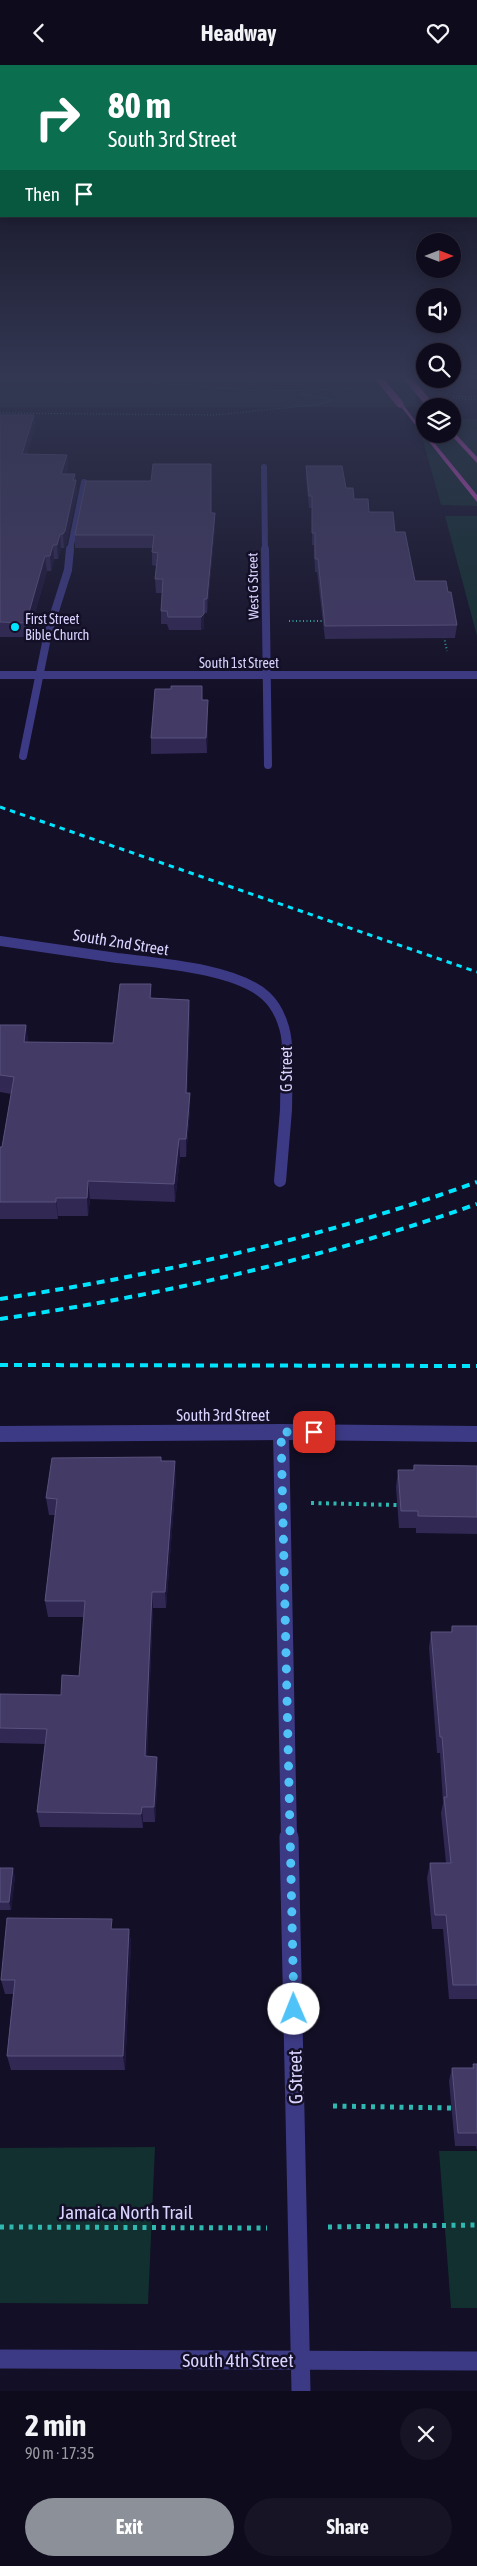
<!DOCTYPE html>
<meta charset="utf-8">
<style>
:root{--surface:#0e0b1c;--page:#171425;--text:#f1f3f6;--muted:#9b9ba3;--line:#2e2b3b;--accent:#8c9099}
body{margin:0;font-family:"Asap Condensed",sans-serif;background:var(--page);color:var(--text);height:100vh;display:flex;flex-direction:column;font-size:19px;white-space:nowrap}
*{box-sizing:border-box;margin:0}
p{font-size:16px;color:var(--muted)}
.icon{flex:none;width:28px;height:28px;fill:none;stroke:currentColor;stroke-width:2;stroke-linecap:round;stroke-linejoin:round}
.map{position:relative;height:2326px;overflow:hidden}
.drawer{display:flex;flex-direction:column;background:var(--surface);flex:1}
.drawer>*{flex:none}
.banner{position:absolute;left:0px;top:0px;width:478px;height:152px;box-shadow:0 2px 12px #0003,0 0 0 1px var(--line);background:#0b6e4f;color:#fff;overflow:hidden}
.needle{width:32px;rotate:90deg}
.fabs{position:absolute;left:416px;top:168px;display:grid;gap:10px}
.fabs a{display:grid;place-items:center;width:45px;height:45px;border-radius:50%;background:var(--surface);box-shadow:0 2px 12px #0003,0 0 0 1px var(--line);font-size:25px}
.pin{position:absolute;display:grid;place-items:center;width:42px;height:42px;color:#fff;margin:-21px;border-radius:10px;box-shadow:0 2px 8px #0006}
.me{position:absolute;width:55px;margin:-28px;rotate:359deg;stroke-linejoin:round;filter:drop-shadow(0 0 4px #0008)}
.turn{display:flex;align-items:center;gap:18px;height:105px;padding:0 25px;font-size:22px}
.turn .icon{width:65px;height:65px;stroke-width:2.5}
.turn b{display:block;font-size:35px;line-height:42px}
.then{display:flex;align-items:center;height:48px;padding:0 25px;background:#0003;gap:10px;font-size:19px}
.round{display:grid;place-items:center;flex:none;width:52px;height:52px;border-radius:26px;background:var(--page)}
.summary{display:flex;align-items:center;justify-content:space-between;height:85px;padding:0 25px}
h1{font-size:30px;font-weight:700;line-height:38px}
.primary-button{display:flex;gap:10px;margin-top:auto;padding:10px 25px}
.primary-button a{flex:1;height:58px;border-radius:30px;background:var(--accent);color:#fff;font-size:20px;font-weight:700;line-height:58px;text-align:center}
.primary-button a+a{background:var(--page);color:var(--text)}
header{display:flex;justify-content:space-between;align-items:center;height:65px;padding:0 25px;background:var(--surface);font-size:22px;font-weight:700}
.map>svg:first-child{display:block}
.green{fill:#12302f}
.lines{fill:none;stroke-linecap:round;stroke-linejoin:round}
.stream{stroke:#0a1f44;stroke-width:5.5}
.path-far3{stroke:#2fb8b0;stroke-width:1;stroke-dasharray:1 2;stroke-linecap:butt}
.path-far2{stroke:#2fb8b0;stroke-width:2;stroke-dasharray:1 2.5;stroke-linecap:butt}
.path-far1{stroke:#2fb8b0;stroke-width:4;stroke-dasharray:3 4.5;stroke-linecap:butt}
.path{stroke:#2fb8b0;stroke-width:5;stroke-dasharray:4 5.5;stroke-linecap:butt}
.service-far1{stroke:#3d3a85;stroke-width:6}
.service{stroke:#3d3a85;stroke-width:8}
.minor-far5{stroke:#3d3a85;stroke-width:6}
.minor-far4{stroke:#3d3a85;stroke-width:8}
.minor-far3{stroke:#3d3a85;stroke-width:10}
.minor-far2{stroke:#3d3a85;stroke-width:12}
.minor-far1{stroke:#3d3a85;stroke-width:16}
.minor{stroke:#3d3a85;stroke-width:19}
.tertiary{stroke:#3d3a85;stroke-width:8}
.trunk{fill:#e055d1;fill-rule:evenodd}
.rail-far1{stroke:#00e5ff;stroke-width:3;stroke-dasharray:5.5 5;stroke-linecap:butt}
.rail{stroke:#00e5ff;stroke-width:4;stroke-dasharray:8 6;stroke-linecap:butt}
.trunk-bridge{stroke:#e055d1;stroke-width:7}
.wall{fill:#312854}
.shaded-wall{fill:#1d163a}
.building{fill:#433a66;stroke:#5a527e}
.route{stroke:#4fc3f7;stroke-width:9;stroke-dasharray:0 16.2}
.poi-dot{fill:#00e5ff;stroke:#130f26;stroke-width:2}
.labels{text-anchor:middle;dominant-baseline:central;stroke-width:5;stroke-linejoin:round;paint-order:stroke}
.far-street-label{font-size:14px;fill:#d9d4ff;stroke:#130f26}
.far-poi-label{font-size:14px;fill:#d9d4ff;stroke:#130f26;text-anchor:start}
.street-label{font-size:16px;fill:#d9d4ff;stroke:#130f26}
.near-street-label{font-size:19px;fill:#d9d4ff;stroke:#130f26}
</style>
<header><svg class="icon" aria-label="back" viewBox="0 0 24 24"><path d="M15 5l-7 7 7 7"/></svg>Headway<svg class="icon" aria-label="heart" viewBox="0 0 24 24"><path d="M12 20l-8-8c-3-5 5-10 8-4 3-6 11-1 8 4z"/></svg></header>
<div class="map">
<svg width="477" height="2326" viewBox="0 0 477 2326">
<rect width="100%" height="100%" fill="#130f26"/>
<!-- green -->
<g class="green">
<polygon points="0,309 412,309 417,342 0,342"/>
<polygon points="417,354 425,354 425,369 452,369 453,354 477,354 477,441 441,440"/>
<polygon points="445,451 477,451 477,571"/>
<polygon points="155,2082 148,2239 0,2238 0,2083"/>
<polygon points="439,2086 477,2086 477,2243 451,2243"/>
</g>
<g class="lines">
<!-- stream -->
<polyline class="stream" points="272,312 274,309"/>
<!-- path-far3 -->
<g class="path-far3">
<polyline points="36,309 263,326 357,324"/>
<polyline points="453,331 477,332"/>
<polyline points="453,333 477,335"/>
<polyline points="0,348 214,350 315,340 334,335 301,329"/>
</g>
<!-- path-far2 -->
<g class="path-far2">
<polyline points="289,556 322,556"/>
<polyline points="444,572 447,586"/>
</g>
<!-- path-far1 -->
<polyline class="path-far1" points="311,1438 397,1440"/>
<!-- path -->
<g class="path">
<polyline points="333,2041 451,2043"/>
<polyline points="0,2162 267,2163"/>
<polyline points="328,2162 477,2160"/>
</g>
<!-- service-far1 -->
<polyline class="service-far1" points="70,485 84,417"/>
<!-- service -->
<polyline class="service" points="23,691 48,568 68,505 70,484"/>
<!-- minor-far5 -->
<polyline class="minor-far5" points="264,402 265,485"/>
<!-- minor-far4 -->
<polyline class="minor-far4" points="265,484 268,700"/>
<!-- minor-far3 -->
<path class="minor-far3" d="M0,876C39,882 78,887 117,893C158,898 236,903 266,931C280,944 287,966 287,983"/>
<!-- minor-far2 -->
<polyline class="minor-far2" points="280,1116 286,1045 287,982"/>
<!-- minor-far1 -->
<g class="minor-far1">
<polyline points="281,1367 289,1773"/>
<polyline points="0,1369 281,1367 477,1369"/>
</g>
<!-- minor -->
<g class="minor">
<polyline points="289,1772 301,2326"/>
<polyline points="0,2294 477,2296"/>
</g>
<!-- tertiary -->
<polyline class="tertiary" points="0,610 477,610"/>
<!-- trunk -->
<g class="trunk">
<polygon points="398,338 402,338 425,369 427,369 477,430 477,437"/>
<polygon points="452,365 477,392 477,398 450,369 452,369"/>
</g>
<!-- rail-far1 -->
<polyline class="rail-far1" points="0,742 477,907"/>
<!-- rail -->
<g class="rail">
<path d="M0,1234C163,1209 322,1173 477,1117"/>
<path d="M0,1254C163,1230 321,1194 477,1139"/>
<polyline points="0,1300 477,1301"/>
</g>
<!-- trunk-bridge -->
<g class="trunk-bridge">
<polyline points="375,309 400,339"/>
<polyline points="404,309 431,341"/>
</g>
</g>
<!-- wall -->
<g class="wall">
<polygon points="0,350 34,350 35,363 27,389 67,390 68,403 66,409 75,409 76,415 77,428 66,480 64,483 61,483 58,494 54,494 51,506 47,506 28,572 0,572"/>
<polygon points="306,401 346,423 354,434 369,447 395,467 415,516 448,527 457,560 455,573 325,574 317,507 315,507 314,480 312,480 312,443 309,443 306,413"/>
<polygon points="211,448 215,461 207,548 204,548 204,563 201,565 169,565 167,559 161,559 161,546 162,528 156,528 155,514 156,501 152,500 152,483 75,483 75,470"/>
<polygon points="203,635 208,650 207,688 151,689 151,673"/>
<polygon points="152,933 189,935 190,952 187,1028 190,1028 190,1045 186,1092 180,1092 175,1137 90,1134 88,1151 58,1151 58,1154 0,1154 0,1082 2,1082 11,1029 0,1027 0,960 26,960 28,977 113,978"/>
<polygon points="161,1396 176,1413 166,1543 153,1543 147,1691 158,1707 155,1757 143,1757 143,1763 40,1762 37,1747 45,1679 0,1678 0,1629 61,1630 79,1611 84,1552 48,1552 45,1536 55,1450 49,1450 46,1433"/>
<polygon points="414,1400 477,1404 477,1469 416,1468 416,1463 399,1463 396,1422 398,1405 413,1405"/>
<polygon points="452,1561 477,1561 477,1934 449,1934 443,1864 432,1864 427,1813 430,1798 446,1798 441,1748 443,1738 440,1688 437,1688 429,1583 431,1567 451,1567"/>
<polygon points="0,1803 15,1811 11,1845 0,1845"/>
<polygon points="113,1864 129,1864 131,1878 125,2005 11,2005 7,1991 13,1929 5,1929 1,1915"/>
<polygon points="473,1999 477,1999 477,2085 476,2081 455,2081 449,2016 452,2003 472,2003"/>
</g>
<!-- shaded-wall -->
<g class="shaded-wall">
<polygon points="34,350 35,363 23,402 22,389"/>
<polygon points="67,390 68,403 62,423 61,409"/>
<polygon points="75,409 77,428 66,480 64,483 63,469 73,415"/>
<polygon points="215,448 215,461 207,548 207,534"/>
<polygon points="60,469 61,483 58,494 57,480"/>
<polygon points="53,480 54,494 51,506 50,491"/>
<polygon points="45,491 47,506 28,572 26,558"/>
<polygon points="204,534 204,563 201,565 201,552"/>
<polygon points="208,635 208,650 207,688 206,673"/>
<polygon points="151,919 152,937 150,933"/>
<polygon points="189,935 190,952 187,1045 186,1028"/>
<polygon points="26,960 28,977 24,977"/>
<polygon points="190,1028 190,1045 186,1092 186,1074"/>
<polygon points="179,1074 180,1092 175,1137 174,1119"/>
<polygon points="88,1116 90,1134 88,1151 87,1133"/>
<polygon points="56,1133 58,1151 58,1154 56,1137"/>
<polygon points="175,1396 176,1413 166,1543 165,1527"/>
<polygon points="152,1527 153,1543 146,1706 145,1691"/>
<polygon points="157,1692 158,1707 155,1757 154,1742"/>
<polygon points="142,1742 143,1757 143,1763 141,1749"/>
<polygon points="13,1803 15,1811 11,1845 9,1837"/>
<polygon points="129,1864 131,1878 125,2005 123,1991"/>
</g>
<!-- building -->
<g class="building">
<polygon points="0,350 34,350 22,389 67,390 61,409 75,409 73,415 76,415 65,466 63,469 60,469 57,480 53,480 50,491 45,491 26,558 0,557"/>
<polygon points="153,399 211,399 211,448 215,448 207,534 204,534 204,549 201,552 168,552 167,546 161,546 163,514 155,514 158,488 152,487 154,470 75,470 86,416 151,416"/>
<polygon points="306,401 342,401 346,423 353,423 354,434 368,434 369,447 393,447 395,467 405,467 415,516 446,516 448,527 451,527 457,560 325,561 318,494 315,494 315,468 312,468 312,431 309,431"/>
<polygon points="171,621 202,621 202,635 208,635 206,673 151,673 155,624 171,624"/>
<polygon points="120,919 151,919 150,933 189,935 186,1028 190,1028 186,1074 179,1074 174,1119 88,1116 87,1133 56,1133 56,1137 0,1137 0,1082 2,1082 14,1012 0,1010 0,960 26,960 24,977 113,978"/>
<polygon points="161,1392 161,1396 175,1396 165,1527 152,1527 145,1691 157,1692 154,1742 142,1742 141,1749 37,1747 47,1664 0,1663 0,1629 61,1630 62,1610 79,1611 85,1536 45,1536 57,1434 46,1433 52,1393"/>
<polygon points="414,1400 477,1401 477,1452 418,1451 418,1446 401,1446 398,1405 414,1405"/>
<polygon points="452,1561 477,1561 477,1920 453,1920 446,1850 435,1850 430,1798 451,1798 444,1732 447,1732 442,1672 440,1672 431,1567 452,1567"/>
<polygon points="0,1803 13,1803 9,1837 0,1837"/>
<polygon points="7,1853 112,1854 111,1864 129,1864 123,1991 7,1991 15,1915 1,1915"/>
<polygon points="473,1999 477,1999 477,2068 458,2068 452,2003 474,2003"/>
</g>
<!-- sky -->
<linearGradient id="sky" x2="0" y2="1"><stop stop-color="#0a0815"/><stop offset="0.49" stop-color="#333752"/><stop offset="1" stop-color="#333752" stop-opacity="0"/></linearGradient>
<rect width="477" height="635" fill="url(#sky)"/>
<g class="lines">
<!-- route -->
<polyline class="route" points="294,1944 281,1367 314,1367"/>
</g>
<!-- markers -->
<circle class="poi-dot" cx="15" cy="562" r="5"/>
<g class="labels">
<!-- far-street labels -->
<g class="far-street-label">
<text transform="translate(253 521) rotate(-91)">West G Street</text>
<text x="239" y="598">South 1st Street</text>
</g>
<!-- far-poi labels -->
<g class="far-poi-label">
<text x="25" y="554">First Street<tspan x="25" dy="16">Bible Church</tspan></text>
</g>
<!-- street labels -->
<g class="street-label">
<text transform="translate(121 877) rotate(9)">South 2nd Street</text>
<text transform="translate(286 1004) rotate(-90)">G Street</text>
<text x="223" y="1350">South 3rd Street</text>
</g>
<!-- near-street labels -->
<g class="near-street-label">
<text transform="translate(295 2012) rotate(-91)">G Street</text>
<text x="126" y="2147">Jamaica North Trail</text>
<text x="238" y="2295">South 4th Street</text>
</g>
</g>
</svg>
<div class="fabs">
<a><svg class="needle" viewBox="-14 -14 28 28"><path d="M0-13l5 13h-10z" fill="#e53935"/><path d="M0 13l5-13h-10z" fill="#9b9ba3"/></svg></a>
<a><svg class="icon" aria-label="sound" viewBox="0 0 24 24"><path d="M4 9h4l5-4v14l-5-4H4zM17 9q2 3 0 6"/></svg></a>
<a><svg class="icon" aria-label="search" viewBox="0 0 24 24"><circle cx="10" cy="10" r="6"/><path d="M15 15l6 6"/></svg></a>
<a><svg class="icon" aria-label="layers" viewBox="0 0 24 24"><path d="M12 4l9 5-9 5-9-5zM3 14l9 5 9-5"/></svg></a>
</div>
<div class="pin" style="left:314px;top:1367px;background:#d93025"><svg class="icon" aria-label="arrive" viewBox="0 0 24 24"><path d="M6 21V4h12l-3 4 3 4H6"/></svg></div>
<svg class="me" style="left:294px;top:1944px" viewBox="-20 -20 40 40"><circle r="19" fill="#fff"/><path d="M0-13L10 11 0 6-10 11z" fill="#4fc3f7"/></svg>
<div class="banner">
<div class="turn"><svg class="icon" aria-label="right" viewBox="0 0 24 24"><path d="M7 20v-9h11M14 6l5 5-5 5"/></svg><div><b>80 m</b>South 3rd Street</div></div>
<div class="then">Then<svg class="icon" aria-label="arrive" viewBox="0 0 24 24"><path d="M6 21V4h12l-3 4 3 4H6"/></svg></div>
</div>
</div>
<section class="drawer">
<div class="summary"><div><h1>2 min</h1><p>90 m · 17:35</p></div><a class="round"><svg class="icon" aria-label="close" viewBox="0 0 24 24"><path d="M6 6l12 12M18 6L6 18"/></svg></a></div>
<div class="primary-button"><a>Exit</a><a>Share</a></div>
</section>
